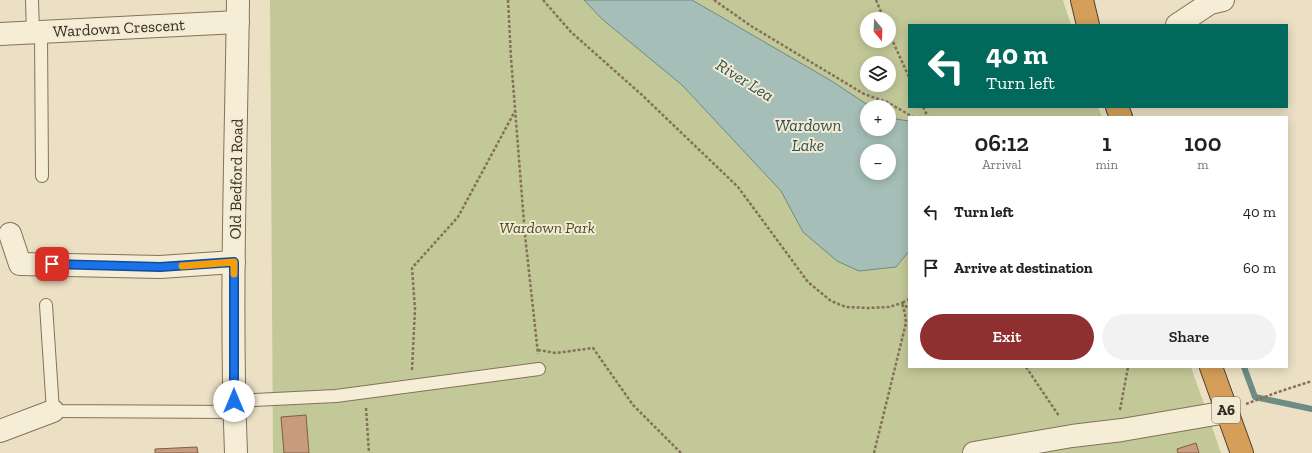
<!DOCTYPE html>
<meta charset="utf-8">
<style>
:root{--surface:#fff;--page:#f2f2f2;--text:#222;--muted:#767676;--accent:#902f30}
body{margin:0;font-family:"Zilla Slab",serif;background:var(--page);color:var(--text);height:100vh;display:flex;flex-direction:column;font-size:15px;white-space:nowrap}
*{box-sizing:border-box;margin:0}
p{font-size:13px;color:var(--muted)}
.icon{flex:none;width:22px;height:22px;fill:none;stroke:currentColor;stroke-width:2;stroke-linecap:round;stroke-linejoin:round}
.map{position:relative;flex:1;overflow:hidden}
.side{position:absolute;left:908px;top:116px;width:380px;height:252px;display:flex;flex-direction:column;background:var(--surface);border-radius:0px;box-shadow:0 2px 10px #0003}
.side>*{flex:none}
.hud{position:absolute;left:908px;top:24px;width:380px;height:84px;border-radius:0px;box-shadow:0 2px 10px #0003;background:#00695c;color:#fff;overflow:hidden}
.needle{width:26px;rotate:161deg}
.tools{position:absolute;left:860px;top:12px;display:grid;gap:8px}
.tools a{display:grid;place-items:center;width:36px;height:36px;border-radius:50%;background:var(--surface);box-shadow:0 2px 10px #0003;font-size:20px}
.pin{position:absolute;display:grid;place-items:center;width:34px;height:34px;color:#fff;margin:-17px;border-radius:8px;box-shadow:0 2px 6px #0006}
.me{position:absolute;width:44px;margin:-22px;rotate:0deg;stroke-linejoin:round;filter:drop-shadow(0 0 3px #0008)}
.turn{display:flex;align-items:center;gap:14px;height:84px;padding:0 12px;font-size:18px}
.turn .icon{width:52px;height:52px;stroke-width:2.5}
.turn b{display:block;font-size:28px;line-height:34px}
.eta{display:flex;justify-content:space-evenly;align-items:center;height:68px;text-align:center}
.eta b{font-size:24px;font-weight:600;line-height:28px}
.primary-button{display:flex;gap:8px;margin-top:auto;padding:8px 12px}
.primary-button a{flex:1;height:46px;border-radius:24px;background:var(--accent);color:#fff;font-size:16px;font-weight:600;line-height:46px;text-align:center}
.primary-button a+a{background:var(--page);color:var(--text)}
ul{padding:0;list-style:none}
li{display:flex;align-items:center;gap:12px;height:56px;padding:0 12px}
li div{flex:1}
li b{display:block;font-size:15px}
li em{font-style:normal}
.map>svg:first-child{display:block}
.green{fill:#c3c898;fill-rule:evenodd}
.water{fill:#a5beb7;stroke:#6d8c84;fill-rule:evenodd}
.lines{fill:none;stroke-linecap:round;stroke-linejoin:round}
.stream{stroke:#6d8c84;stroke-width:6}
.building{fill:#c79b7c;stroke:#825c43}
.lane-casing{stroke:#84715b;stroke-width:14}
.street-casing{stroke:#84715b;stroke-width:24}
.highway-casing{stroke:#52402f;stroke-width:24}
.path{stroke:#84715b;stroke-width:2.5;stroke-dasharray:3 2;stroke-linecap:butt}
.lane{stroke:#f6edd6;stroke-width:12}
.street{stroke:#f6edd6;stroke-width:22}
.highway{stroke:#d59f59;stroke-width:22}
.route-casing{stroke:#114b97;stroke-width:10}
.route{stroke:#1a73e8;stroke-width:7}
.slow{stroke:#f59e0b;stroke-width:7}
.labels{text-anchor:middle;dominant-baseline:central;stroke-width:4;stroke-linejoin:round;paint-order:stroke}
.shield{fill:#f3ead3;stroke:#6e6455;stroke-width:1}
.shield-label{font-size:15px;font-weight:bold;fill:#352a1f}
.street-label{font-size:16px;fill:#352a1f;stroke:#f3ead3}
.park-label{font-size:16px;font-style:italic;fill:#465026;stroke:#f3ead3}
.water-label{font-size:17px;font-style:italic;fill:#2f5452;stroke:#f3ead3}
</style>
<div class="map">
<svg width="1312" height="453" viewBox="0 0 1312 453">
<rect width="100%" height="100%" fill="#ebe0c4"/>
<!-- green -->
<path class="green" d="M270,0H1063L1071,25H909V107H1098L1102,117H909V367H1191L1221,453H273ZM867,19H889V41H867ZM867,63H889V85H867ZM867,107H889V129H867ZM867,151H889V173H867Z"/>
<!-- water -->
<path class="water" d="M584,0H692L830,80L871,107H867V129H889V118L909,121V251L896,267L859,271L837,261L803,232L781,191L682,85L602,19ZM867,151H889V173H867Z"/>
<g class="lines">
<!-- stream -->
<polyline class="stream" points="1244,367 1255,397 1312,409"/>
</g>
<!-- building -->
<g class="building">
<polygon points="306,415 309,453 284,453 281,417"/>
<polygon points="1196,443 1199,453 1178,453 1177,449"/>
<polygon points="197,447 198,453 155,453 155,449"/>
</g>
<g class="lines">
<!-- lane casing -->
<g class="lane-casing">
<g id="lane">
<polyline points="32,0 33,33"/>
<polyline points="41,33 42,176"/>
<polyline points="46,305 53,411 235,412"/>
<polyline points="234,401 336,396 539,369"/>
</g>
</g>
<!-- street casing -->
<g class="street-casing">
<g id="street">
<polyline points="1177,25 1210,3 1223,0"/>
<polyline points="0,34 238,22"/>
<polyline points="10,234 20,264 160,267 234,262"/>
<polyline points="0,431 53,411"/>
<path d="M236,453C230,302 236,151 238,0"/>
<polyline points="974,453 1072,436 1122,430 1227,412"/>
</g>
</g>
<!-- highway casing -->
<g class="highway-casing">
<g id="highway">
<polyline points="1082,0 1088,25"/>
<polyline points="1117,107 1121,117"/>
<polyline points="1211,367 1242,453"/>
</g>
</g>
<!-- path -->
<g class="path">
<polyline points="508,0 511,58 525,235 538,354"/>
<polyline points="543,0 571,32 642,95 738,187 808,282 831,301 846,307 869,308 889,307 902,303 909,309"/>
<polyline points="714,0 751,26 864,94 887,102 913,117"/>
<polyline points="876,0 884,19"/>
<polyline points="889,33 909,77"/>
<polyline points="923,107 928,117"/>
<polyline points="538,350 556,353 593,348 633,405 681,453"/>
<polyline points="1026,367 1059,416"/>
<polyline points="412,370 415,309 412,268 458,217 515,111"/>
<polyline points="1246,404 1278,392 1312,381"/>
<polyline points="366,408 369,453"/>
<polyline points="1120,410 1128,367"/>
<polyline points="874,453 906,323 905,314 902,303 909,299"/>
</g>
<!-- lane -->
<use href="#lane" class="lane"/>
<!-- street -->
<use href="#street" class="street"/>
<!-- highway -->
<use href="#highway" class="highway"/>
</g>
<g class="lines">
<!-- route casing -->
<g class="route-casing">
<polyline id="route" points="52,264 160,267 234,262 234,401"/>
</g>
<!-- route -->
<use href="#route" class="route"/>
<!-- slow -->
<polyline class="slow" points="182,266 234,262 234,274"/>
</g>
<g class="labels">
<!-- shield labels -->
<rect class="shield" x="1212" y="397" width="28" height="26" rx="3"/>
<g class="shield-label">
<text x="1226" y="410">A6</text>
</g>
<!-- street labels -->
<g class="street-label">
<text transform="translate(119 28) rotate(-3)">Wardown Crescent</text>
<text transform="translate(236 179) rotate(-89)">Old Bedford Road</text>
</g>
<!-- park labels -->
<g class="park-label">
<text x="547" y="227">Wardown Park</text>
</g>
<!-- water labels -->
<g class="water-label">
<text transform="translate(745 80) rotate(32)">River Lea</text>
<text x="808" y="125">Wardown<tspan x="808" dy="20">Lake</tspan></text>
</g>
</g>
</svg>
<div class="tools">
<a><svg class="needle" viewBox="-14 -14 28 28"><path d="M0-13l5 13h-10z" fill="#e53935"/><path d="M0 13l5-13h-10z" fill="#767676"/></svg></a>
<a><svg class="icon" aria-label="layers" viewBox="0 0 24 24"><path d="M12 4l9 5-9 5-9-5zM3 14l9 5 9-5"/></svg></a>
<a>+</a>
<a>−</a>
</div>
<div class="pin" style="left:52px;top:264px;background:#d93025"><svg class="icon" aria-label="arrive" viewBox="0 0 24 24"><path d="M6 21V4h12l-3 4 3 4H6"/></svg></div>
<svg class="me" style="left:234px;top:401px" viewBox="-20 -20 40 40"><circle r="19" fill="#fff"/><path d="M0-13L10 11 0 6-10 11z" fill="#1a73e8"/></svg>
<div class="hud">
<div class="turn"><svg class="icon" aria-label="left" viewBox="0 0 24 24"><path d="M17 20v-9H6M10 6l-5 5 5 5"/></svg><div><b>40 m</b>Turn left</div></div>
</div>
<section class="side">
<div class="eta">
<div><b>06:12</b><p>Arrival</p></div>
<div><b>1</b><p>min</p></div>
<div><b>100</b><p>m</p></div>
</div>
<ul>
<li><svg class="icon" aria-label="left" viewBox="0 0 24 24"><path d="M17 20v-9H6M10 6l-5 5 5 5"/></svg><div><b>Turn left</b></div><em>40 m</em></li>
<li><svg class="icon" aria-label="arrive" viewBox="0 0 24 24"><path d="M6 21V4h12l-3 4 3 4H6"/></svg><div><b>Arrive at destination</b></div><em>60 m</em></li>
</ul>
<div class="primary-button"><a>Exit</a><a>Share</a></div>
</section>
</div>
